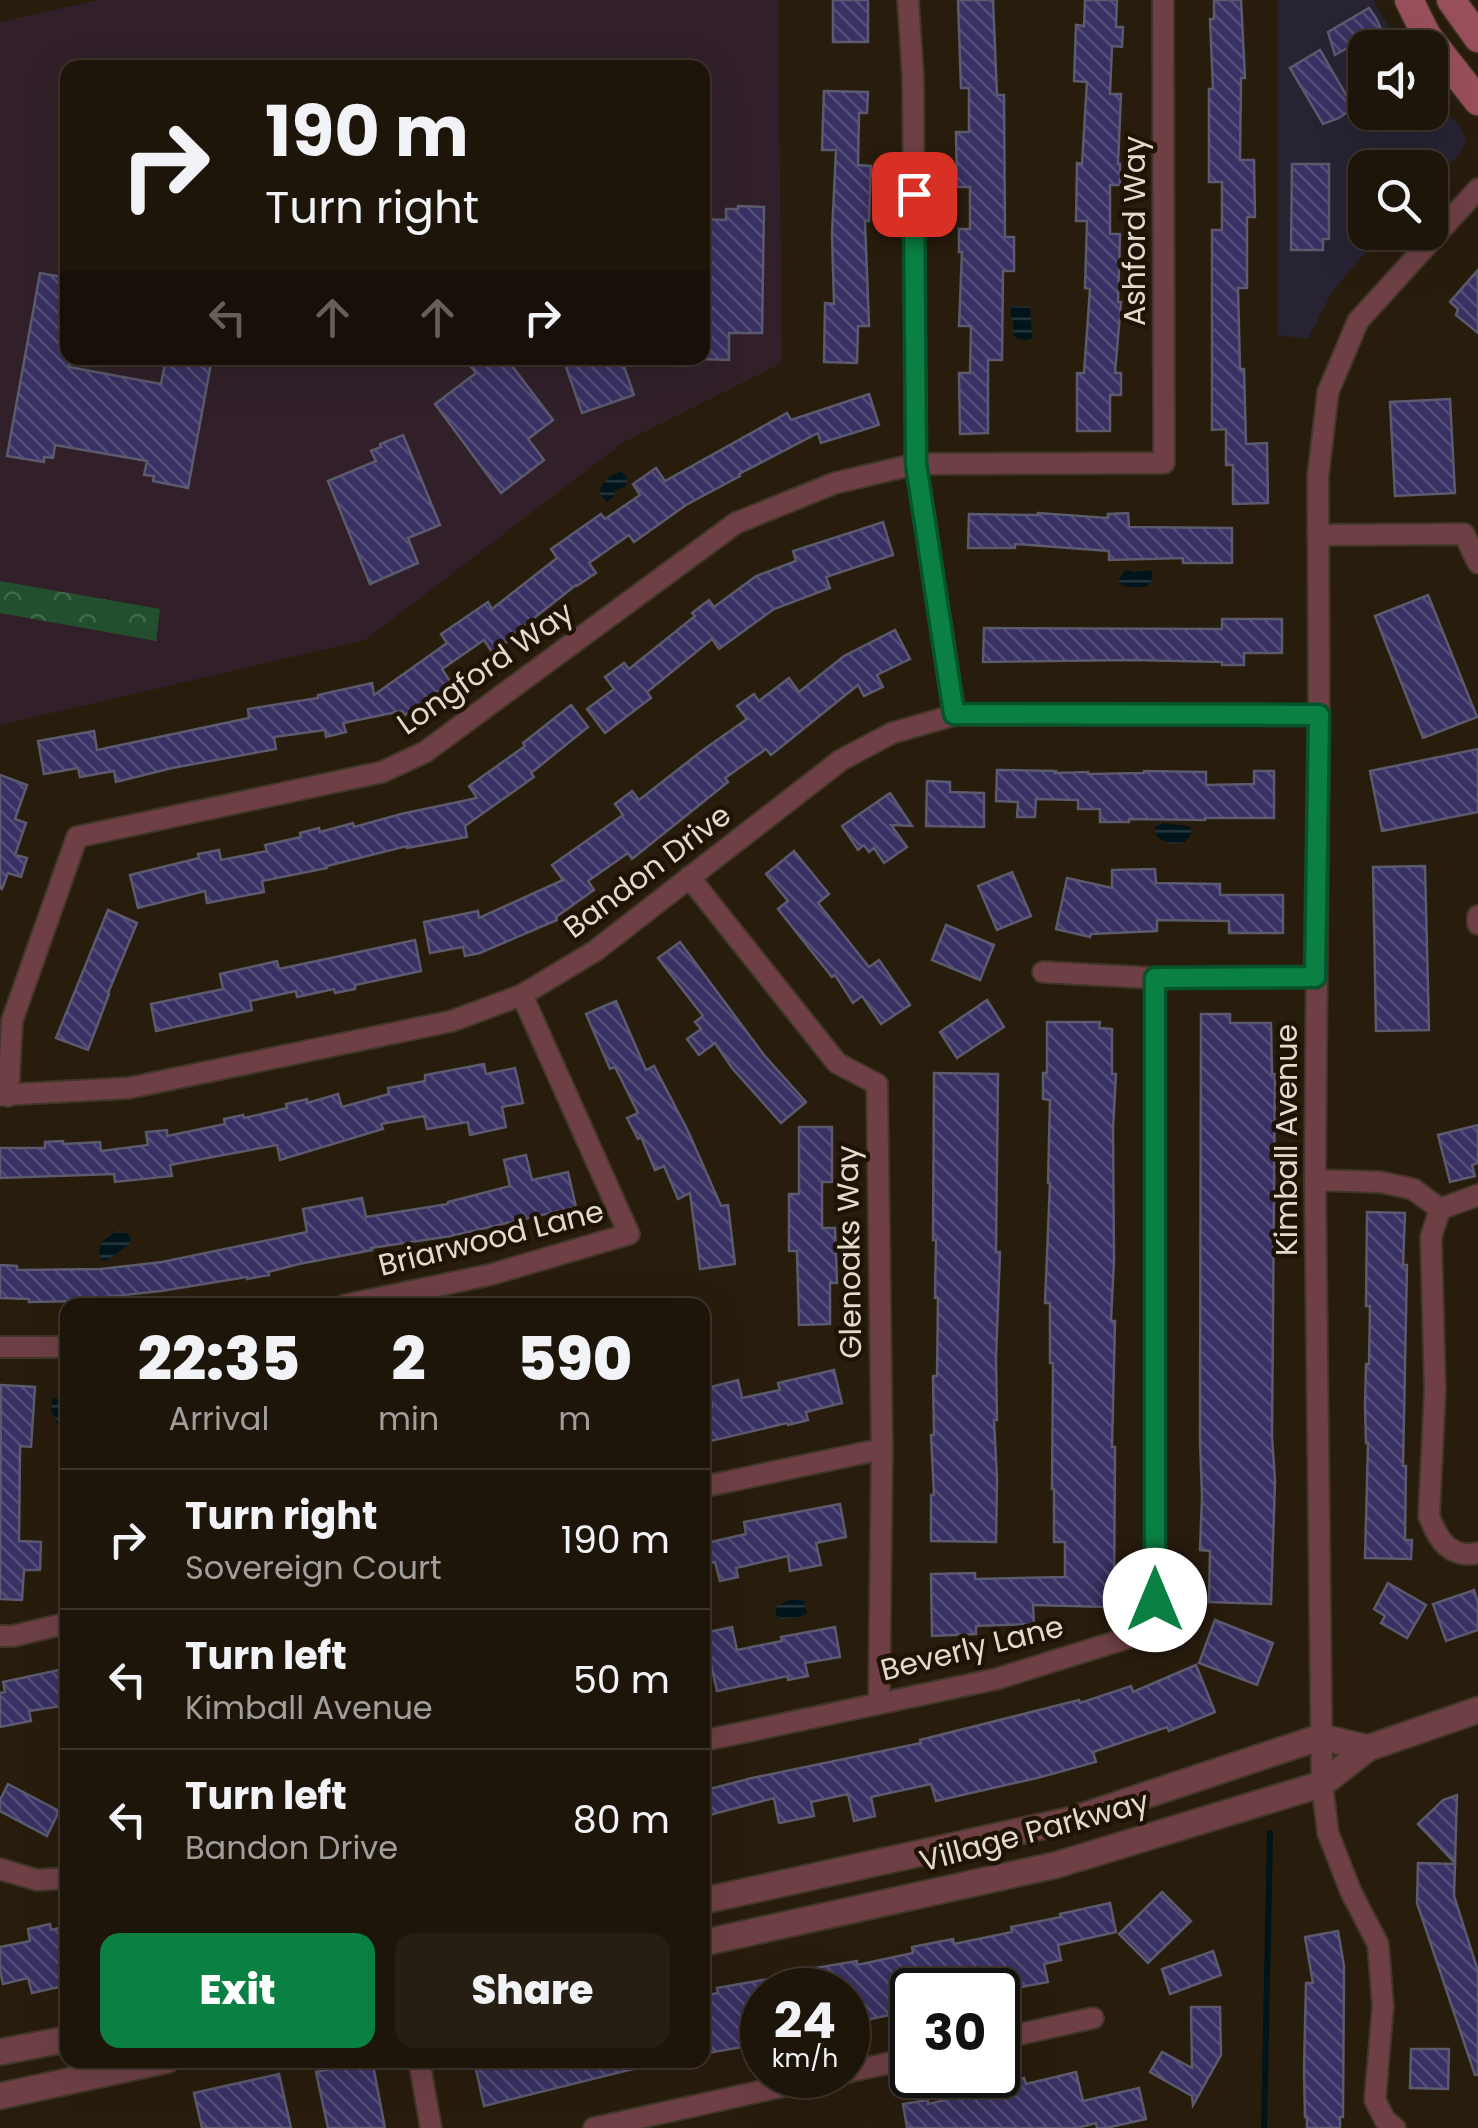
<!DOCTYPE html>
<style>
:root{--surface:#1e150a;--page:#261e13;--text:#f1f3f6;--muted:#a19f9c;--line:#3c342b;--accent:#0b8043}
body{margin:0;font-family:Poppins,sans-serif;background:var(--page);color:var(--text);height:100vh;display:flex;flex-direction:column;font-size:38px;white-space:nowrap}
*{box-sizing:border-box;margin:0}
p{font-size:32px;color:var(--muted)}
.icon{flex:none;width:55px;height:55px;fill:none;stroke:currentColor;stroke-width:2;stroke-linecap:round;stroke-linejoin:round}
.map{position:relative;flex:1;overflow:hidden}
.panel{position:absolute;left:60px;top:1298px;width:650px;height:770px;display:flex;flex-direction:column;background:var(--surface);border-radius:20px;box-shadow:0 10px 40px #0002,0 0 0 2px var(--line)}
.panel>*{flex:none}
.guide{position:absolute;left:60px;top:60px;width:650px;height:305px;border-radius:20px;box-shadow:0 10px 40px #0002,0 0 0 2px var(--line);background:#1e150a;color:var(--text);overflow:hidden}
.fabs{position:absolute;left:1348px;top:30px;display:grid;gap:20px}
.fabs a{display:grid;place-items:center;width:100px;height:100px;border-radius:20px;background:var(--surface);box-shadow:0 10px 40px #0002,0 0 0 2px var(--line);font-size:50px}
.speed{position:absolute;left:740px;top:1968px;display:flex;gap:20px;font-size:50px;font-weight:700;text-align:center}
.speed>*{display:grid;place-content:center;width:130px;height:130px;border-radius:50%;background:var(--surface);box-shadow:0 10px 40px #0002,0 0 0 2px var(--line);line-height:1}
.speed small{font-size:25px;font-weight:400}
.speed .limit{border:5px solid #111;border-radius:15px;background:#fff;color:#111}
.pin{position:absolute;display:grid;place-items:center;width:85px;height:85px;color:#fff;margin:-42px;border-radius:20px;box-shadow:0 5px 15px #0006}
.me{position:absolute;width:110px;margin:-55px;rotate:0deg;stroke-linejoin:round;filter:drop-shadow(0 0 8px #0008)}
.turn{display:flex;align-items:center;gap:35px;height:210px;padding:0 40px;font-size:45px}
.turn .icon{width:130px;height:130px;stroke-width:2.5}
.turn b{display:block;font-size:70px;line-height:85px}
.lanes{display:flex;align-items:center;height:95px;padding:0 40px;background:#0003;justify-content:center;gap:50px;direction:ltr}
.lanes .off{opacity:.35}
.eta{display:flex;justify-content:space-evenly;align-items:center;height:170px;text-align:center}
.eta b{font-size:60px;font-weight:800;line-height:70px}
.cta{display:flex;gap:20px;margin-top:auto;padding:20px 40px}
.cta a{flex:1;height:115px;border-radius:20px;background:var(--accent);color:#fff;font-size:40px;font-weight:800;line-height:115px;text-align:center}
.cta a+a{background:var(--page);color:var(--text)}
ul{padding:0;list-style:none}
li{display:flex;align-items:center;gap:30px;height:140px;padding:0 40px;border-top:2px solid var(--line)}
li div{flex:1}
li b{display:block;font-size:38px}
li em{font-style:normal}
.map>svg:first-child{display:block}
.commercial{fill:#272333}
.education{fill:#312029;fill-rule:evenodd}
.park{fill:url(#park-crowns)}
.water{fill:url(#water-rules)}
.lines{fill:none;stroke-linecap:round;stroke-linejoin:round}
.stream{stroke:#00141c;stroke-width:6}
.building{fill:url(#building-back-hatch);stroke:#5b5a6e;stroke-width:2.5}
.minor-casing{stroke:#423628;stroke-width:24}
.tertiary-casing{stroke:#423628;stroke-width:29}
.secondary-casing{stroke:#423628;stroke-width:31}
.minor{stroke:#6e4046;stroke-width:20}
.tertiary{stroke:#6e4046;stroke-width:25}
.secondary{stroke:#9a505c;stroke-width:28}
.route-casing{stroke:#07532c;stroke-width:25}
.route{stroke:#0b8043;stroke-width:18}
.labels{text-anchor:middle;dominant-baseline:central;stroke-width:9;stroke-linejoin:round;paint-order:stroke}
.street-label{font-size:30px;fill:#e2d9cf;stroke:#1f1304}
</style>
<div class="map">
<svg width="1478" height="2128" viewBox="0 0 1478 2128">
<defs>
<pattern id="park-crowns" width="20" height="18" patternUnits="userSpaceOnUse" patternTransform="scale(2.5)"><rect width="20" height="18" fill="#22502e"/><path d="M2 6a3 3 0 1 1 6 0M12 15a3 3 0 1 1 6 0" fill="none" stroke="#42694b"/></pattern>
<pattern id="water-rules" width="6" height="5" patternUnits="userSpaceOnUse" patternTransform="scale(2.5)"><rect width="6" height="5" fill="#00141c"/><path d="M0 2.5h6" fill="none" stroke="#25363c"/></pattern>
<pattern id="building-back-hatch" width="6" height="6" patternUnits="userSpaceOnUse" patternTransform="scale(2.5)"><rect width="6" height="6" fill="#393163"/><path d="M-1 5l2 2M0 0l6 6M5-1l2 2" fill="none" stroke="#554e78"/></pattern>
</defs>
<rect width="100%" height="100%" fill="#281c0d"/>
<!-- commercial -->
<polygon class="commercial" points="1278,0 1373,0 1401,47 1365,48 1365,112 1430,112 1430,90 1445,111 1460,126 1466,142 1459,155 1430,184 1430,168 1365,168 1365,232 1383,233 1333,290 1308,339 1278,335"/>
<!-- education -->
<path class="education" d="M98,0H778L782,363L624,442L365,640L0,725V22ZM68,68H702V358H68Z"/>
<!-- park -->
<polygon class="park" points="0,581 160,609 156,641 0,613"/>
<!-- water -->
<g class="water">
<path d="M1030,306L1032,338L1026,340L1018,339L1013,334C1015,320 1009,317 1011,307Z"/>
<path d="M622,472L627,477L626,486L615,490L614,496L607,502L600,494C600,483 612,473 622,472Z"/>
<polygon points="1125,570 1135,572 1149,570 1152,571 1152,580 1147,587 1125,587 1118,581"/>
<path d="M1163,823C1172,825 1181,824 1190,827L1192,833L1184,843L1170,844L1157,837L1155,827Z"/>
<path d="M119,1231L127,1233L131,1239L129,1244L106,1261L101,1260C96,1243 104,1239 119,1231Z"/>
<polygon points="55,1398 67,1402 67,1428 65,1430 56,1422 56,1418 51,1410 52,1400"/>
<polygon points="791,1599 804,1601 807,1613 800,1617 782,1619 777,1616 775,1607"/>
</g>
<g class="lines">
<!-- stream -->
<polyline class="stream" points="1264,2128 1270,1833"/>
</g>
<!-- building -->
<g class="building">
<rect x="833" y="0" width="35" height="42"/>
<polygon points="958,0 993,0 997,95 1004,95 1005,237 1014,237 1014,271 1003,271 1002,360 988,360 988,433 960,434 959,373 970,373 971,326 959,326 962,252 959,252 959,229 970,229 970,187 957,187 956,132 969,132 969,88 961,88"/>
<polygon points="1085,0 1117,0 1116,27 1123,27 1122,47 1112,46 1110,94 1121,94 1118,164 1120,164 1120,185 1110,185 1110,234 1120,234 1118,302 1121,302 1115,373 1121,373 1121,395 1110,395 1110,431 1077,431 1077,373 1084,373 1090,289 1085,288 1087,221 1076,221 1077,163 1082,164 1087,82 1074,81 1076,25 1084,26"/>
<polygon points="1214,0 1241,0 1245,78 1241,78 1240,160 1254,160 1255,217 1247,217 1247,288 1238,288 1240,369 1244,369 1246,444 1267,443 1268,503 1233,504 1233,465 1226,465 1226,429 1212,430 1212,230 1222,230 1222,182 1209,182 1209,89 1213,89 1210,19 1214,19"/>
<polygon points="1369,8 1376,18 1381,29 1335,55 1328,32"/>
<polygon points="1320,50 1352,105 1347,108 1349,111 1339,118 1323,124 1290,68"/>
<polygon points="824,91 868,92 867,113 859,113 858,165 871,166 869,221 865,221 869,326 858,326 857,363 824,362 825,303 834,304 832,234 836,150 822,150"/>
<polygon points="1292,164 1329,164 1329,239 1323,239 1323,250 1291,250"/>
<polygon points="738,206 764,207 762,333 729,333 729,360 702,359 702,219 726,220 726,209 738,209"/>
<polygon points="1478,270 1478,333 1456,315 1458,309 1450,302"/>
<polygon points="40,273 68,278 68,358 71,358 69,367 161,384 166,358 212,358 188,488 153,481 154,476 144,475 147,461 55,445 53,458 44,457 44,462 7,456"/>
<polygon points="478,358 506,358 553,420 528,439 544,460 501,493 435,404 476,373 469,364"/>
<polygon points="563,358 621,358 634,395 582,413"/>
<polygon points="869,394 879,425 821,443 818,433 739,474 740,476 686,505 634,542 629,535 589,563 596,573 577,586 576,585 511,636 512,638 492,652 484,640 442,669 451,683 405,715 402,711 343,723 346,732 326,737 325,730 274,737 276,749 172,768 116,782 114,771 80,777 78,768 44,774 38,741 94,731 97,750 249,718 248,709 318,698 318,695 372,683 374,695 447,643 441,634 488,602 492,609 557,558 551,549 601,514 605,519 640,495 633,484 656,468 665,481 787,413 791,420"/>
<polygon points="1450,399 1455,493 1395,496 1390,402"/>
<polygon points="403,435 440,525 408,538 418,563 370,584 328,481 376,461 371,451 381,447 380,444"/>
<polygon points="1038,513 1108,518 1108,514 1128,513 1129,527 1232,528 1232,563 1183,563 1183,558 1109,560 1109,551 1015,544 1015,548 968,548 969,514 1038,515"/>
<polygon points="883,522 893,555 826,577 830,588 774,609 719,649 712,639 647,692 651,698 605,733 587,709 614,689 605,677 624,663 629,669 695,616 692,613 709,600 714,607 756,576 796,561 793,551"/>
<polygon points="1428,595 1477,717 1423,738 1375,616"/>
<polygon points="1222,619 1282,619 1282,653 1244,653 1244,665 1222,665 1222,662 1132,660 983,662 984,628 1222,629"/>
<polygon points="895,630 910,659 877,675 883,687 864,696 858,685 771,755 766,749 725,778 728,782 632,859 628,853 588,881 594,890 556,917 557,920 480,953 465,956 463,947 430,953 424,922 478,911 479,918 563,880 552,865 623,815 615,804 632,791 639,800 703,750 747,719 737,706 754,694 759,701 789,678 799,692 844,656"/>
<polygon points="571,705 588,727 531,773 534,777 465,826 467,837 407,848 407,846 327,866 327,868 262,881 264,892 207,903 205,891 138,908 130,875 199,858 198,854 219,850 221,860 267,851 265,845 301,837 300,833 319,828 320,832 353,823 354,827 401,814 477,798 469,786 525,746 523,743"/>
<polygon points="1478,749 1478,812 1382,831 1370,771"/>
<polygon points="997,770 1056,771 1055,773 1088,772 1088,774 1144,773 1144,771 1206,772 1206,785 1254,784 1254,771 1274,771 1274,818 1205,818 1205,820 1129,819 1129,822 1100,822 1100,809 1078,809 1078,800 1036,799 1035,817 1017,817 1018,802 996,801"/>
<polygon points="0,775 27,785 15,819 26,823 15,855 27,858 21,877 8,873 2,889 0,888"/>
<polygon points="927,781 950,782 950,792 984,793 984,827 926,826"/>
<polygon points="890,793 912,826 891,825 907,847 884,863 874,848 869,852 864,845 858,850 842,826"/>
<polygon points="794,851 829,894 818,903 869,967 879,960 910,1005 881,1024 862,996 853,1003 835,975 832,977 778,909 788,901 766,874"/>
<polygon points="1425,866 1429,1030 1376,1031 1373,867"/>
<polygon points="1155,869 1156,883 1220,884 1220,895 1283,895 1283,933 1229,933 1229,921 1157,920 1157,931 1091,934 1090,937 1056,929 1067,878 1112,888 1112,870"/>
<polygon points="1012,872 1031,916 997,930 978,886"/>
<polygon points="108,910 137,923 108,993 109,994 88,1050 56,1038"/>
<polygon points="946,925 994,945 980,980 932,960"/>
<polygon points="415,940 421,971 355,985 355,989 335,993 334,989 297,997 296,991 250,1001 252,1010 156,1031 151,1004 223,989 220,974 277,961 279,969"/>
<polygon points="680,942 764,1055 806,1102 781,1123 732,1068 715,1043 699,1055 687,1039 701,1029 695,1022 703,1016 658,958"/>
<polygon points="987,1000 1004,1027 957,1058 940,1032"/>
<polygon points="616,1001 646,1070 654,1066 688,1131 721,1206 728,1205 735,1264 700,1269 690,1193 678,1199 664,1166 655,1170 641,1137 638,1139 627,1118 638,1113 615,1067 610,1069 586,1014"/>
<polygon points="1201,1014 1230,1014 1230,1023 1271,1023 1272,1074 1275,1074 1272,1436 1275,1481 1271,1604 1209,1602 1210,1551 1200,1550 1202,1497 1200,1441"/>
<polygon points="1047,1022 1100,1022 1099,1028 1112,1029 1112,1074 1116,1074 1113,1128 1114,1260 1111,1321 1115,1321 1112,1447 1115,1447 1114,1597 1108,1597 1108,1607 1033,1605 1034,1624 976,1626 976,1634 932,1636 931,1574 975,1573 975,1579 1065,1577 1065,1542 1054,1542 1054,1489 1052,1489 1053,1363 1050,1363 1050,1303 1045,1303 1050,1183 1048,1183 1050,1100 1043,1099 1043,1073 1047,1073"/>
<polygon points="484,1064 486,1074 515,1068 523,1103 502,1107 506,1127 470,1135 468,1122 427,1129 424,1116 381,1124 383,1129 280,1160 277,1145 170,1165 172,1176 115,1182 114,1174 0,1178 0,1148 45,1148 45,1142 63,1141 63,1144 100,1142 101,1151 148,1145 146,1132 167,1130 167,1136 225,1124 224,1119 243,1115 244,1118 287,1108 286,1104 307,1099 307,1103 338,1094 342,1107 389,1094 388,1088 425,1081 425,1075"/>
<polygon points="934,1073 998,1074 996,1252 1000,1252 996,1358 997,1420 994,1420 997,1478 996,1542 931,1541 931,1495 934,1495 931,1435 934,1435 933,1376 937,1376 938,1298 935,1298 936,1240 933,1240"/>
<polygon points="1478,1125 1478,1163 1472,1165 1475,1176 1450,1182 1438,1135"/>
<polygon points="799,1127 832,1127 832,1182 822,1182 822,1228 835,1228 837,1283 830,1283 830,1324 799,1325 797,1251 789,1251 789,1194 799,1194"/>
<polygon points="526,1155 532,1180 568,1172 576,1207 451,1236 371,1248 372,1250 299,1264 268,1272 269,1275 247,1279 247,1277 161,1291 86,1299 86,1301 29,1302 29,1299 0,1298 0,1265 17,1266 17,1270 101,1269 162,1262 307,1232 303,1209 362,1198 366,1217 448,1204 448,1202 510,1186 504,1160"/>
<polygon points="1367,1212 1405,1213 1403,1265 1407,1265 1403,1466 1406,1466 1405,1540 1412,1540 1411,1559 1365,1558 1368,1443 1366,1443 1365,1407 1366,1364 1369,1364 1370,1306 1366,1306"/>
<polygon points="834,1370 842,1403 806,1412 808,1420 788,1425 787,1423 702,1443 702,1409 712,1407 707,1388 738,1380 742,1398 780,1390 778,1383"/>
<polygon points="1,1385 35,1387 31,1447 20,1446 19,1541 41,1542 40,1570 24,1570 22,1600 0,1599"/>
<polygon points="840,1504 846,1537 816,1543 821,1565 790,1571 788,1556 736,1568 738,1577 720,1581 715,1562 702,1565 702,1544 746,1534 744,1522"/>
<polygon points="1388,1583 1426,1605 1407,1638 1381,1623 1385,1616 1374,1609"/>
<polygon points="1474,1590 1478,1603 1478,1630 1446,1641 1433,1604"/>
<polygon points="1215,1620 1273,1643 1257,1685 1199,1663"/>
<polygon points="732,1627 737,1650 782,1641 781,1637 835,1627 840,1657 805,1663 808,1676 788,1680 788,1676 717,1691 704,1633"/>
<polygon points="1196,1665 1215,1712 1169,1731 1167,1727 1093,1752 1096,1762 1037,1778 936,1801 931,1784 871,1797 875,1816 854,1821 848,1794 811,1802 814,1816 779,1823 774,1798 706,1816 702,1791 752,1778 921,1743 920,1740 1079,1700 1080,1703 1131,1686 1133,1692"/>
<polygon points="68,1668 68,1705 29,1711 31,1721 0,1727 0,1693 5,1692 3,1682"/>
<polygon points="8,1784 59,1811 47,1836 0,1811 0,1800"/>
<polygon points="1457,1795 1455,1863 1418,1824 1443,1800"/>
<polygon points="1418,1863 1455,1864 1454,1896 1478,1971 1478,2075 1475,2075 1417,1903"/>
<polygon points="1162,1892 1191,1921 1148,1963 1119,1934"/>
<polygon points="1110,1903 1116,1932 1058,1945 1061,1960 1044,1964 1048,1982 1006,1990 912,1990 912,2010 848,2024 848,1990 762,1990 762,2023 750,2025 754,2045 702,2054 702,1996 718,1993 717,1988 815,1971 815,1968 857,1961 857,1965 913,1953 912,1947 953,1939 954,1944 1012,1932 1011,1927 1061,1917 1060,1914"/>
<polygon points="50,1924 51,1930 68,1926 68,1985 32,1993 28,1978 3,1984 0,1970 0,1947 30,1941 28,1929"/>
<polygon points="1338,1931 1344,1966 1343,2117 1340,2117 1340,2128 1307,2128 1307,2117 1305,2117 1304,2070 1306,1983 1313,1983 1305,1937"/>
<polygon points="1213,1951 1221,1975 1170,1994 1162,1969"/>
<polygon points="1191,2007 1220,2007 1221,2055 1193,2105 1192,2096 1150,2072 1162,2052 1192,2068"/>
<polygon points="1411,2049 1449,2049 1448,2089 1410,2088"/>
<polygon points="372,2060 385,2128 328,2128 316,2072"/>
<polygon points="474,2060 640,2060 641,2067 484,2106"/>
<polygon points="1076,2072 1083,2101 1139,2088 1146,2119 1106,2128 1097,2128 1096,2123 1077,2128 907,2128 903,2104 928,2100 928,2104 1001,2087 1000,2085 1024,2078 1026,2084"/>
<polygon points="279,2074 291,2128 202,2128 194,2093"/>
</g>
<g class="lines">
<!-- minor casing -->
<g class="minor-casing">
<g id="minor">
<polyline points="908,0 913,78 916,464 955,715"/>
<polyline points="1318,535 1464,534 1478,563"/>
<polyline points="689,877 837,1063 877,1084 882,1449 879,1702"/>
<polyline points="1478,916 1478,924"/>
<polyline points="1043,972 1155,978 1315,977"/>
<polyline points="0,1095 129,1088 452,1021 522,995 595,951 841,760 892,733 955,715 1319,715"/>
<polyline points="8,1096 12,1021 77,837 382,772 425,752 736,523 835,483 916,464 1164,463 1163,0"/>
<polyline points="1315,1180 1380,1182 1413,1189 1440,1209"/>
<path d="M1478,1195L1440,1209L1431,1237L1435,1389L1429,1516C1438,1540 1450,1559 1478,1553"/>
<polyline points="345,1305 489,1275 629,1234 522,995"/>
<polyline points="0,1347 68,1347"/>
<polyline points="702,1487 882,1449"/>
<polyline points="0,1636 13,1636 68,1623"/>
<polyline points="702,1741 996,1679 1128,1638 1144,1623 1155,1599 1155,978"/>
<polyline points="0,1869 37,1880 68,1878"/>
<polyline points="998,2039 1093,2018"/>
<polyline points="419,2060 431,2128"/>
<polyline points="848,2072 912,2058"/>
<polyline points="594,2128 834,2075"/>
<polyline points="1395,2128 1385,2120 1375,2100 1383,2006 1378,1944 1351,1892 1328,1833 1322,1784 1315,1180 1319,715 1318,476 1328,392 1358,321 1478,189"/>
</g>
</g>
<!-- tertiary casing -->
<g class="tertiary-casing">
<g id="tertiary">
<polyline points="702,1901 1071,1820 1321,1737 1368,1748"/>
<polyline points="702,1943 1056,1865 1322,1784 1368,1748 1478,1710"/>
<polyline points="0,2052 68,2039"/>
<polyline points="0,2096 167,2060"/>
</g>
</g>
<!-- secondary casing -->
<g class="secondary-casing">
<g id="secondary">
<polyline points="1409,0 1427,36 1478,101"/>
<polyline points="1451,0 1478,38"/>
</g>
</g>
<!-- minor -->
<use href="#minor" class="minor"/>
<!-- tertiary -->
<use href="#tertiary" class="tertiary"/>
<!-- secondary -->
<use href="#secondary" class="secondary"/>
</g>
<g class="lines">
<!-- route casing -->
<g class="route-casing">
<polyline id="route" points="914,194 916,464 954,714 1319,715 1315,977 1155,978 1155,1600"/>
</g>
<!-- route -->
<use href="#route" class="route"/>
</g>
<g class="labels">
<!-- street labels -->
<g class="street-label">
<text transform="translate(1134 231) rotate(-90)">Ashford Way</text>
<text transform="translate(485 668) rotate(-35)">Longford Way</text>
<text transform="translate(647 871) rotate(-37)">Bandon Drive</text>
<text transform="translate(1286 1140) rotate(-90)">Kimball Avenue</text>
<text transform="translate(491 1238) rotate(-14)">Briarwood Lane</text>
<text transform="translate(849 1252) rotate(-91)">Glenoaks Way</text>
<text transform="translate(972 1648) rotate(-14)">Beverly Lane</text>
<text transform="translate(1034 1831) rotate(-15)">Village Parkway</text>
</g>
</g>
</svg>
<div class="fabs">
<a><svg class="icon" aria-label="sound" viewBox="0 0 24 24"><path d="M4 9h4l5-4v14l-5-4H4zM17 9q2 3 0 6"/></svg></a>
<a><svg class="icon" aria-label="search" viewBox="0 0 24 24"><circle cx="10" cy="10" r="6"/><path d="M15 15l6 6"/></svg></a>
</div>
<div class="speed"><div>24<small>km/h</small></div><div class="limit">30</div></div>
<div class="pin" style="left:914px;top:194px;background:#d93025"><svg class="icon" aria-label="arrive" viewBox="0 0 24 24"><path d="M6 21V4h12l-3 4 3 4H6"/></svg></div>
<svg class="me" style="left:1155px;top:1600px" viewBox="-20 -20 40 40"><circle r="19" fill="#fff"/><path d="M0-13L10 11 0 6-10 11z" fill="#0b8043"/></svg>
<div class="guide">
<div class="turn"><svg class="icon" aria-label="right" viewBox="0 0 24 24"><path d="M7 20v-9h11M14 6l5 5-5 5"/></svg><div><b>190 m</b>Turn right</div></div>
<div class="lanes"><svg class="icon off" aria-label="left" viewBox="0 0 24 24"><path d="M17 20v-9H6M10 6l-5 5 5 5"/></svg><svg class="icon off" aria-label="ahead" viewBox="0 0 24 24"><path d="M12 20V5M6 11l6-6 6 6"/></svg><svg class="icon off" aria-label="ahead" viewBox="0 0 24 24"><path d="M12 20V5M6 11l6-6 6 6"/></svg><svg class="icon" aria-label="right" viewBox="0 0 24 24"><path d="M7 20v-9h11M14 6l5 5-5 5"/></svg></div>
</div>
<section class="panel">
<div class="eta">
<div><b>22:35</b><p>Arrival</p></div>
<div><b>2</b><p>min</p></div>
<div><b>590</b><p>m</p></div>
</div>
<ul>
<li><svg class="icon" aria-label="right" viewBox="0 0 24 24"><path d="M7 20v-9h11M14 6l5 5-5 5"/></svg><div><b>Turn right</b><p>Sovereign Court</p></div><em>190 m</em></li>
<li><svg class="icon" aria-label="left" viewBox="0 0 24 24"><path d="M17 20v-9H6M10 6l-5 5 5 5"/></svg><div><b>Turn left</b><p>Kimball Avenue</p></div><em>50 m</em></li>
<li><svg class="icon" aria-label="left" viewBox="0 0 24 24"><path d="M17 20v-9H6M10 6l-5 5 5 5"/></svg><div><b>Turn left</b><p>Bandon Drive</p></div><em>80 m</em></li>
</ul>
<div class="cta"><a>Exit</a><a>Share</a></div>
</section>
</div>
